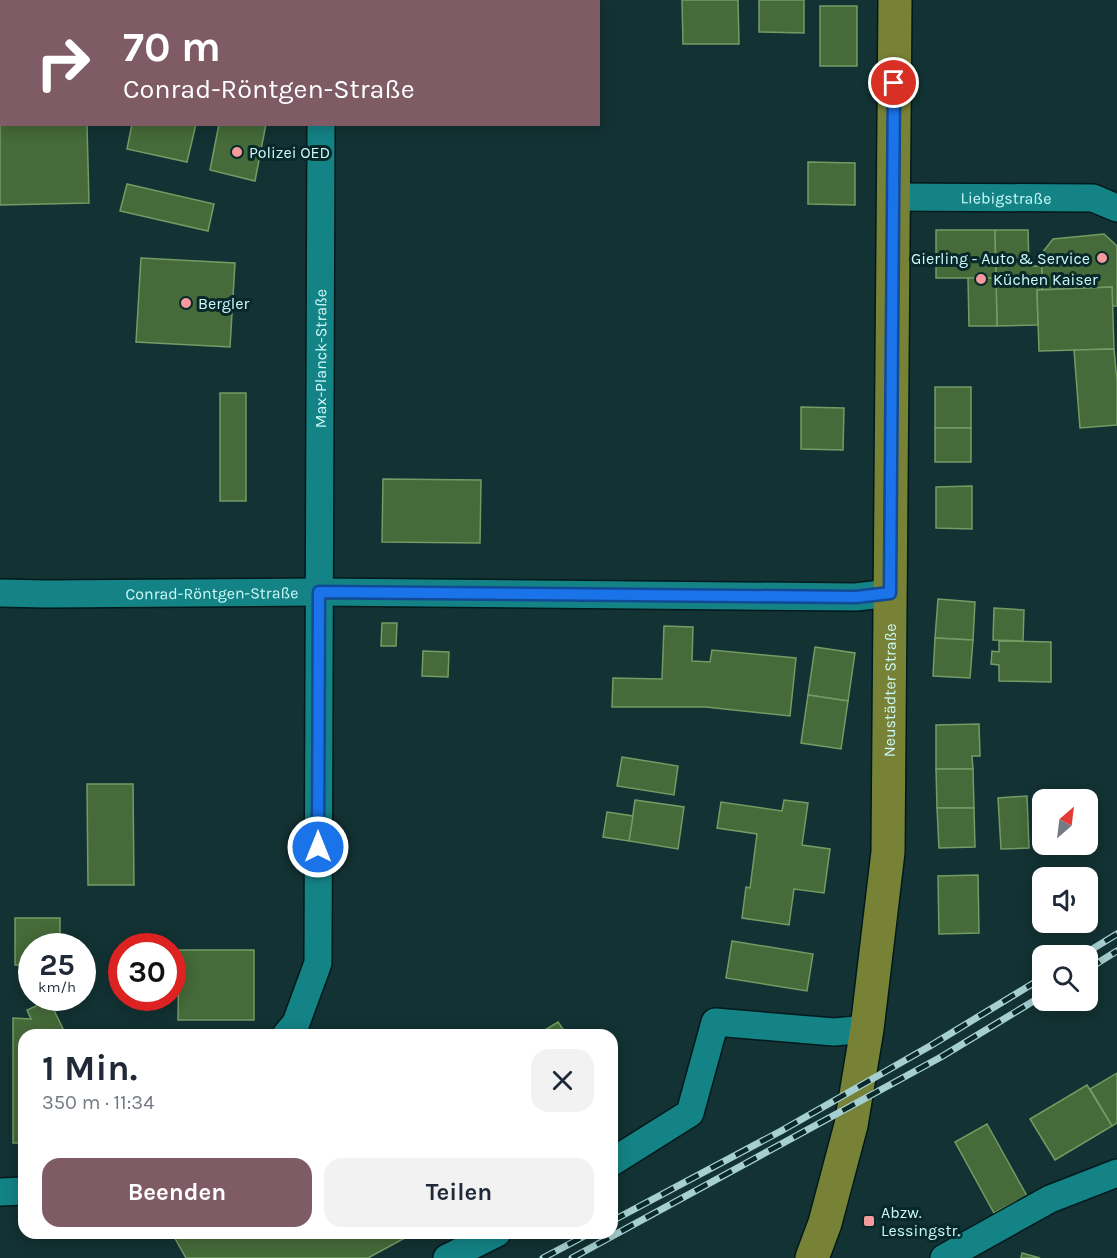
<!DOCTYPE html>
<html lang="de">
<meta charset="utf-8">
<style>
:root{--surface:#fff;--page:#f2f2f3;--text:#1f2937;--muted:#747a83;--accent:#7f5c65}
body{margin:0;font-family:Karla,sans-serif;background:var(--page);color:var(--text);height:100vh;display:flex;flex-direction:column;font-size:22px;white-space:nowrap}
*{box-sizing:border-box;margin:0}
p{font-size:20px;color:var(--muted)}
.icon{flex:none;width:33px;height:33px;fill:none;stroke:currentColor;stroke-width:2;stroke-linecap:round;stroke-linejoin:round}
.map{position:relative;flex:1;overflow:hidden}
.drawer{position:absolute;left:18px;top:1029px;width:600px;height:210px;display:flex;flex-direction:column;background:var(--surface);border-radius:18px;box-shadow:0 3px 15px #0003}
.drawer>*{flex:none}
.banner{position:absolute;left:0px;top:0px;width:600px;height:126px;box-shadow:0 3px 15px #0003;background:#7f5c65;color:#fff;overflow:hidden}
.needle{width:39px;rotate:28deg}
.tools{position:absolute;left:1032px;top:789px;display:grid;gap:12px}
.tools a{display:grid;place-items:center;width:66px;height:66px;border-radius:12px;background:var(--surface);box-shadow:0 3px 15px #0003;font-size:30px}
.speed{position:absolute;left:18px;top:933px;display:flex;gap:12px;font-size:30px;font-weight:700;text-align:center}
.speed>*{display:grid;place-content:center;width:78px;height:78px;border-radius:50%;background:var(--surface);box-shadow:0 3px 15px #0003;line-height:1}
.speed small{font-size:15px;font-weight:400}
.speed .limit{border:9px solid #d22;background:#fff;color:#111}
.pin{position:absolute;display:grid;place-items:center;width:51px;height:51px;color:#fff;margin:-26px;border:3px solid #fff;border-radius:50%;box-shadow:0 2px 6px #0007}
.me{position:absolute;width:66px;margin:-33px;rotate:0deg;stroke-linejoin:round;filter:drop-shadow(0 0 4px #0008)}
.turn{display:flex;align-items:center;gap:21px;height:126px;padding:0 24px;font-size:27px}
.turn .icon{width:78px;height:78px;stroke-width:2.5}
.turn b{display:block;font-size:42px;line-height:51px}
.round{display:grid;place-items:center;flex:none;width:63px;height:63px;border-radius:18px;background:var(--page)}
.headline{display:flex;align-items:center;justify-content:space-between;height:102px;padding:0 24px}
h1{font-size:36px;font-weight:700;line-height:45px}
.action{display:flex;gap:12px;margin-top:auto;padding:12px 24px}
.action a{flex:1;height:69px;border-radius:18px;background:var(--accent);color:#fff;font-size:24px;font-weight:700;line-height:69px;text-align:center}
.action a+a{background:var(--page);color:var(--text)}
.map>svg:first-child{display:block}
.building{fill:#466a39;stroke:#739c65;stroke-width:1.5}
.lines{fill:none;stroke-linecap:round;stroke-linejoin:round}
.minor-casing{stroke:#00191b;stroke-width:30}
.major-casing{stroke:#00191b;stroke-width:36}
.minor{stroke:#148386;stroke-width:27}
.major{stroke:#788236;stroke-width:33}
.rail-casing{stroke:#a5cfd0;stroke-width:7}
.rail{stroke:#082829;stroke-width:4.5;stroke-dasharray:14;stroke-linecap:butt}
.route-casing{stroke:#114b97;stroke-width:15}
.route{stroke:#1a73e8;stroke-width:10}
.poi-dot{fill:#f59b9d;stroke:#082829;stroke-width:2}
.labels{text-anchor:middle;dominant-baseline:central;stroke-width:6;stroke-linejoin:round;paint-order:stroke}
.poi-label{font-size:16px;fill:#ccf9fa;stroke:#082829;text-anchor:start}
.street-label{font-size:16px;fill:#ccf9fa;stroke:#082829}
</style>
<div class="map">
<svg width="1117" height="1258" viewBox="0 0 1117 1258">
<rect width="100%" height="100%" fill="#133233"/>
<!-- building -->
<g class="building">
<polygon points="159,0 222,0 158,2"/>
<polygon points="682,0 738,0 739,44 683,44"/>
<polygon points="759,0 804,0 804,33 759,32"/>
<rect x="820" y="6" width="37" height="60"/>
<polygon points="87,124 89,203 0,205 0,125"/>
<polygon points="132,124 196,124 187,162 127,149"/>
<polygon points="219,124 266,124 255,181 210,170"/>
<polygon points="808,162 855,163 855,205 808,204"/>
<polygon points="127,184 214,204 208,231 120,211"/>
<polygon points="936,230 995,230 996,278 936,278"/>
<polygon points="995,230 1028,230 1029,266 1042,266 1042,290 1037,290 1038,325 997,326"/>
<polygon points="1104,234 1117,246 1117,306 1112,306 1112,287 1042,290 1042,253 1053,239"/>
<polygon points="141,258 235,263 230,347 136,342"/>
<polygon points="968,278 996,278 997,326 969,326"/>
<polygon points="1112,287 1114,349 1039,351 1037,290"/>
<polygon points="1114,349 1117,381 1117,425 1080,428 1074,350"/>
<rect x="935" y="387" width="36" height="41"/>
<rect x="220" y="393" width="26" height="108"/>
<polygon points="801,407 844,408 843,450 801,449"/>
<rect x="935" y="428" width="36" height="34"/>
<polygon points="383,479 481,480 480,543 382,542"/>
<polygon points="972,486 972,529 936,528 936,487"/>
<polygon points="938,599 975,602 973,640 935,638"/>
<polygon points="994,608 1024,610 1023,641 993,640"/>
<polygon points="382,623 397,623 396,646 381,646"/>
<polygon points="664,626 693,627 692,661 710,662 712,650 796,658 790,716 706,707 612,707 613,678 662,679"/>
<polygon points="935,638 973,640 970,678 933,676"/>
<polygon points="999,641 1051,642 1051,682 999,681 999,665 991,664 992,651 999,652"/>
<polygon points="815,647 855,653 848,701 808,695"/>
<polygon points="423,651 449,652 448,677 422,676"/>
<polygon points="808,695 848,701 841,749 801,743"/>
<polygon points="979,724 980,756 972,756 973,769 936,769 936,725"/>
<polygon points="622,757 678,766 674,795 617,786"/>
<polygon points="936,769 973,769 974,808 937,808"/>
<polygon points="87,784 133,784 134,885 88,885"/>
<polygon points="1027,796 1029,848 1001,849 998,798"/>
<polygon points="635,800 684,807 678,849 629,841"/>
<polygon points="784,800 808,803 802,845 830,849 824,893 794,889 789,925 742,918 746,887 750,888 757,834 717,828 721,802 782,811"/>
<polygon points="937,808 974,808 975,847 939,848"/>
<polygon points="607,812 633,816 629,841 603,837"/>
<polygon points="978,875 979,933 939,934 938,876"/>
<polygon points="15,918 60,918 60,946 32,946 32,965 15,965"/>
<polygon points="732,941 813,954 807,991 726,978"/>
<polygon points="179,950 254,950 254,1020 178,1020"/>
<polygon points="49,1000 66,1035 24,1035 24,1143 13,1143 13,1018 31,1019 27,1010"/>
<polygon points="558,1022 567,1035 537,1035"/>
<polygon points="1117,1073 1117,1123 1112,1126 1090,1089"/>
<polygon points="1087,1085 1112,1126 1055,1160 1030,1119"/>
<polygon points="987,1124 1027,1196 994,1213 955,1142"/>
<polygon points="172,1233 414,1233 368,1258 186,1258"/>
<polygon points="1022,1253 1040,1258 1021,1258"/>
</g>
<g class="lines">
<!-- minor casing -->
<g class="minor-casing">
<g id="minor">
<polyline points="322,2 322,0"/>
<path id="s1" d="M892,197L1093,198L1117,208"/>
<path id="s2" d="M0,593L45,594L319,592L856,597L890,593"/>
<path id="s3" d="M286,1035L296,1023L318,963L321,124"/>
<polyline points="612,1162 690,1113 715,1022 834,1032 867,1029"/>
<polyline points="0,1192 24,1191"/>
<polyline points="447,1258 497,1233"/>
<polyline points="944,1258 1050,1199 1117,1173"/>
</g>
</g>
<!-- major casing -->
<g class="major-casing">
<g id="major">
<path id="s4" d="M812,1258L825,1223L851,1125L867,1029L888,852L895,0"/>
</g>
</g>
<!-- minor -->
<use href="#minor" class="minor"/>
<!-- major -->
<use href="#major" class="major"/>
<!-- rail casing -->
<g class="rail-casing">
<g id="rail">
<polyline points="1081,956 1117,934"/>
<polyline points="1088,969 1117,951"/>
<polyline points="612,1221 781,1131 930,1046 1042,978"/>
<polyline points="543,1258 590,1233"/>
<polyline points="572,1258 941,1057 1042,996"/>
</g>
</g>
<!-- rail -->
<use href="#rail" class="rail"/>
</g>
<g class="lines">
<!-- route casing -->
<g class="route-casing">
<polyline id="route" points="318,847 319,592 856,597 890,593 894,83"/>
</g>
<!-- route -->
<use href="#route" class="route"/>
</g>
<!-- markers -->
<g class="poi-dot">
<circle cx="237" cy="152" r="6"/>
<circle cx="1102" cy="258" r="6"/>
<circle cx="981" cy="279" r="6"/>
<circle cx="186" cy="303" r="6"/>
<rect x="863" y="1215" width="12" height="12" rx="3"/>
</g>
<g class="labels">
<!-- poi labels -->
<g class="poi-label">
<text x="249" y="152">Polizei OED</text>
<text x="1090" y="258" text-anchor="end">Gierling - Auto &amp; Service</text>
<text x="993" y="279">Küchen Kaiser</text>
<text x="198" y="303">Bergler</text>
<text x="881" y="1212">Abzw.<tspan x="881" dy="18">Lessingstr.</tspan></text>
</g>
<!-- street labels -->
<g class="street-label">
<text stroke="none"><textPath href="#s1" startOffset="114">Liebigstraße</textPath></text>
<text stroke="none"><textPath href="#s3" startOffset="684">Max-Planck-Straße</textPath></text>
<text stroke="none"><textPath href="#s2" startOffset="212">Conrad-Röntgen-Straße</textPath></text>
<text stroke="none"><textPath href="#s4" startOffset="576">Neustädter Straße</textPath></text>
</g>
</g>
</svg>
<div class="tools">
<a><svg class="needle" viewBox="-14 -14 28 28"><path d="M0-13l5 13h-10z" fill="#e53935"/><path d="M0 13l5-13h-10z" fill="#747a83"/></svg></a>
<a><svg class="icon" aria-label="sound" viewBox="0 0 24 24"><path d="M4 9h4l5-4v14l-5-4H4zM17 9q2 3 0 6"/></svg></a>
<a><svg class="icon" aria-label="search" viewBox="0 0 24 24"><circle cx="10" cy="10" r="6"/><path d="M15 15l6 6"/></svg></a>
</div>
<div class="speed"><div>25<small>km/h</small></div><div class="limit">30</div></div>
<div class="pin" style="left:894px;top:83px;background:#d93025"><svg class="icon" aria-label="arrive" viewBox="0 0 24 24"><path d="M6 21V4h12l-3 4 3 4H6"/></svg></div>
<svg class="me" style="left:318px;top:847px" viewBox="-20 -20 40 40"><circle r="17" fill="#1a73e8" stroke="#fff" stroke-width="3"/><path d="M0-11L8 9 0 5-8 9z" fill="#fff"/></svg>
<div class="banner">
<div class="turn"><svg class="icon" aria-label="right" viewBox="0 0 24 24"><path d="M7 20v-9h11M14 6l5 5-5 5"/></svg><div><b>70 m</b>Conrad-Röntgen-Straße</div></div>
</div>
<section class="drawer">
<div class="headline"><div><h1>1 Min.</h1><p>350 m · 11:34</p></div><a class="round"><svg class="icon" aria-label="close" viewBox="0 0 24 24"><path d="M6 6l12 12M18 6L6 18"/></svg></a></div>
<div class="action"><a>Beenden</a><a>Teilen</a></div>
</section>
</div>
